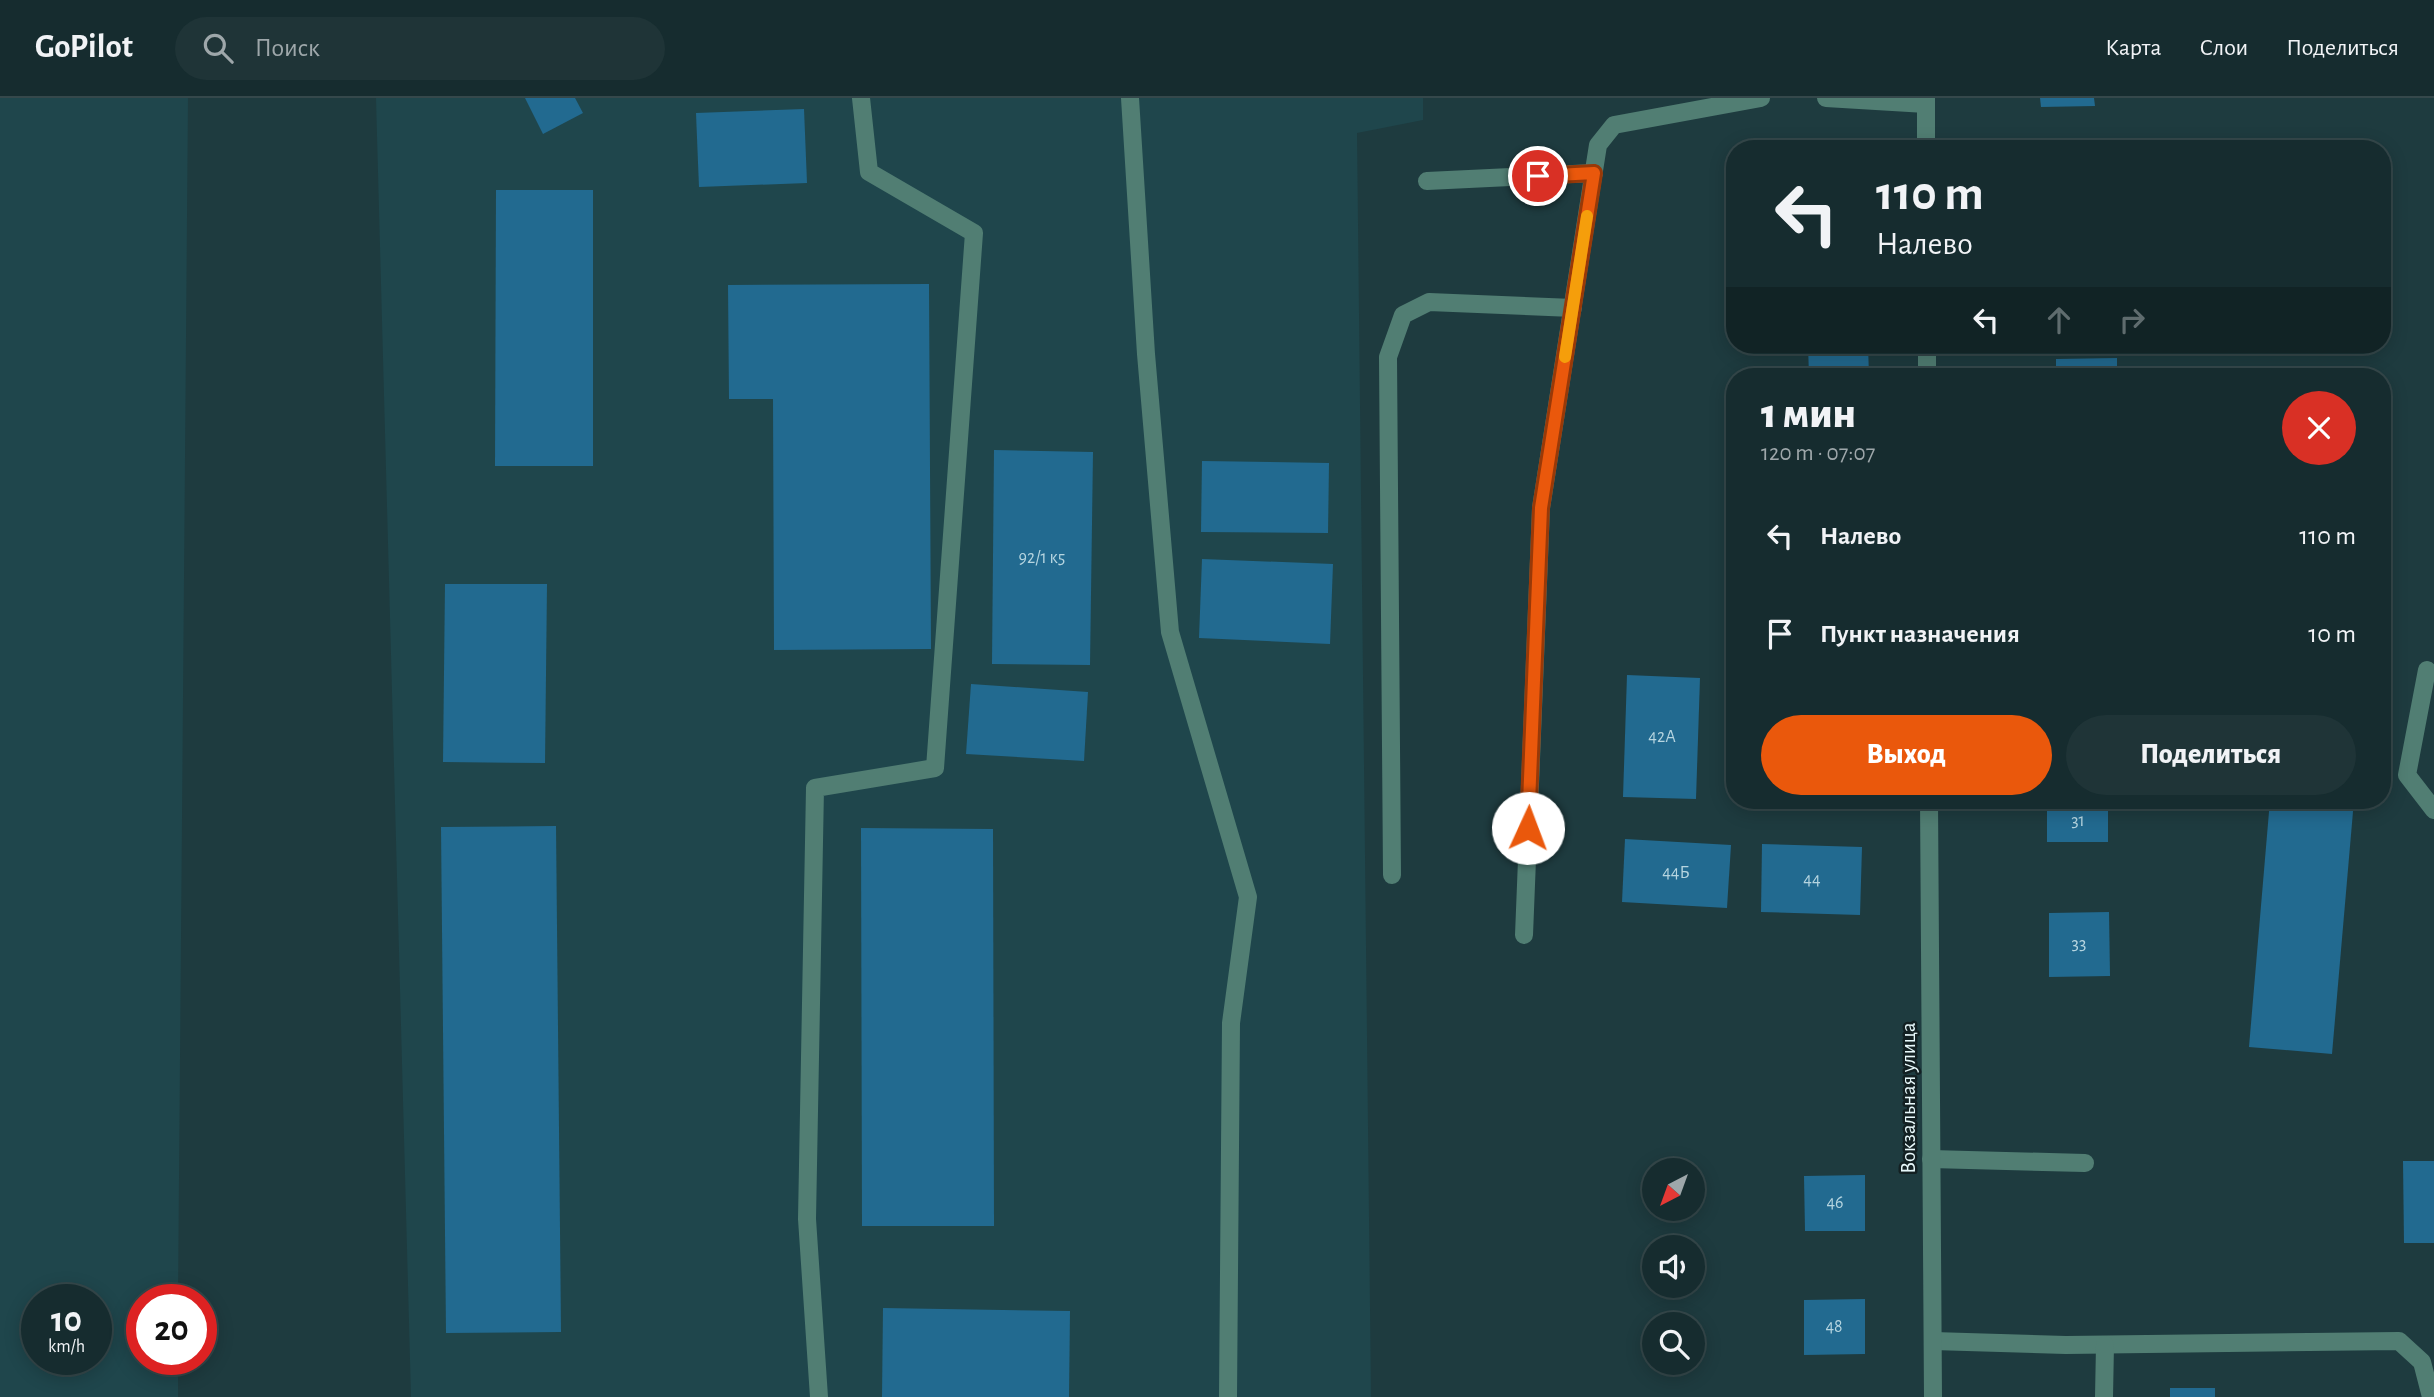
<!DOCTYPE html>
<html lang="ru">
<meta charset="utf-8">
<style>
:root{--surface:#162c2f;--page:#1f3437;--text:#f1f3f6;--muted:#9ea7aa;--line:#35484b;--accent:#ea580c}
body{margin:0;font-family:"Alegreya Sans",sans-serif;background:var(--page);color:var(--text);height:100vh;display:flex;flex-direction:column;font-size:26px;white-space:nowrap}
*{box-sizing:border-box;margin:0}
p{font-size:23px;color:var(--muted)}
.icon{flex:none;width:38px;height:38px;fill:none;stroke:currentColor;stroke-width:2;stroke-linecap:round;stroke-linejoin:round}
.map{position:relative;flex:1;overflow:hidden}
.details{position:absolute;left:1726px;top:270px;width:665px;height:441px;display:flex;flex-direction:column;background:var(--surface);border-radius:28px;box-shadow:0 4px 18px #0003,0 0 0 2px var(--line)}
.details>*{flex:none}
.banner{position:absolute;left:1726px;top:42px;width:665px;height:214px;border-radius:28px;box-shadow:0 4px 18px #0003,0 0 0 2px var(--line);background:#162c2f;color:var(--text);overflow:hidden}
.needle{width:46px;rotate:221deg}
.buttons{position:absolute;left:1642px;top:1060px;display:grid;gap:14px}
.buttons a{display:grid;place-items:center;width:63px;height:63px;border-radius:50%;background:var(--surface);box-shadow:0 4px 18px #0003,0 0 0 2px var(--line);font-size:35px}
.speed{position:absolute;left:21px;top:1186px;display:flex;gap:14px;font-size:35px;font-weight:700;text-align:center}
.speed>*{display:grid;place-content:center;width:91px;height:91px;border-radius:50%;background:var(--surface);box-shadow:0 4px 18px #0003,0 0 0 2px var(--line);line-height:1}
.speed small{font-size:18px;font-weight:400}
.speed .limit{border:10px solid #d22;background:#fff;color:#111}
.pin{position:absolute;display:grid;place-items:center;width:60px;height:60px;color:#fff;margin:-30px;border:4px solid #fff;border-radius:50%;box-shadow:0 2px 7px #0007}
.me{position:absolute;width:77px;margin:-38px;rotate:2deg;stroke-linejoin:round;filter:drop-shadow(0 0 5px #0008)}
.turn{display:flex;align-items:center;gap:24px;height:147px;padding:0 35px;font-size:32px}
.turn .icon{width:91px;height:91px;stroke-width:2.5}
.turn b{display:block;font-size:49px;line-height:60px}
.lanes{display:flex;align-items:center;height:66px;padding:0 35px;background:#0003;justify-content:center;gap:35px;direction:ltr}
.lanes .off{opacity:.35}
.round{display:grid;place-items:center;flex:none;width:74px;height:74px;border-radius:37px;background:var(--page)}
.summary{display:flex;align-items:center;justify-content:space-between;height:119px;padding:0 35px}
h1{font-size:42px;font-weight:800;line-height:52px}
.action{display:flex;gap:14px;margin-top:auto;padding:14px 35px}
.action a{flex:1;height:80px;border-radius:42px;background:var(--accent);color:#fff;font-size:28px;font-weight:800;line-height:80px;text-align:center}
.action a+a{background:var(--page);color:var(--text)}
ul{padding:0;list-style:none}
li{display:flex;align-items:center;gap:21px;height:98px;padding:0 35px}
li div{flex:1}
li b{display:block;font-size:26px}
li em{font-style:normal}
header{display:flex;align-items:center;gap:42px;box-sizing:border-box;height:98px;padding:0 35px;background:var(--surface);border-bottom:2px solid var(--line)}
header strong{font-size:33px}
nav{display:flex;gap:38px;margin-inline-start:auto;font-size:24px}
.search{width:490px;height:63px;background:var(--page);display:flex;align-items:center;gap:18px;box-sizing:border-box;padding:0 24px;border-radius:38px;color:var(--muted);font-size:26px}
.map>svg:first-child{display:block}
.built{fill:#1f464c;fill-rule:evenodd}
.building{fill:#226a90}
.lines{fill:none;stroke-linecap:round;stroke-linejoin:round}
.lane{stroke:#517e73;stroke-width:18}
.street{stroke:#517e73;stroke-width:18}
.route-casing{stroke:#983908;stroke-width:18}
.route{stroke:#ea580c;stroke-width:12}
.slow{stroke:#f59e0b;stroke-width:12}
.labels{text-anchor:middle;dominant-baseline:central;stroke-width:5;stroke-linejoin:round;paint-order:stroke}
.number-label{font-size:18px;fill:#b6d5e0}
.street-label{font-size:21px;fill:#e8f9fb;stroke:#132022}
</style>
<header>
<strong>GoPilot</strong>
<div class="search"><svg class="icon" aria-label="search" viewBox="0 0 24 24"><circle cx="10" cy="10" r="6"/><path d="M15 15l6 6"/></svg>Поиск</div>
<nav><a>Карта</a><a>Слои</a><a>Поделиться</a></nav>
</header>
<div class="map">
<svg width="2434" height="1299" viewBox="0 0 2434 1299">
<rect width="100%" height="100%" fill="#1e3b3f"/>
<!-- built -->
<g class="built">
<path d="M0,0H188L178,1202H142V1262H178V1299H0ZM37,1202H96V1262H37Z"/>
<polygon points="376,0 1423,0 1423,22 1357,35 1371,1299 411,1299"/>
</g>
<!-- building -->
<g class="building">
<polygon points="525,0 575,0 583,15 543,36"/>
<polygon points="2040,0 2094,0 2095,8 2041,9"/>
<polygon points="804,11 807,85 699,89 696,15"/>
<polygon points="496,92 593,92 593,368 495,368"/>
<polygon points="929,186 931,551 774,552 773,301 729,301 728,187"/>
<polygon points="1808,247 1868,247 1869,278 1809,278"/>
<polygon points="2117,260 2117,278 2056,278 2056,261"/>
<polygon points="994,352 1093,354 1090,567 992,566"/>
<polygon points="1202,363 1329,365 1328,435 1201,434"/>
<polygon points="1202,461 1333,466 1330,546 1199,540"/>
<polygon points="445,486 547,486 545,665 443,664"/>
<polygon points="1627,577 1700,580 1696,701 1623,699"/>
<polygon points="971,586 1088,594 1084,663 966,656"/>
<rect x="2047" y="702" width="61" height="42"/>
<polygon points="2270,702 2354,702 2332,956 2249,949"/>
<polygon points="556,728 561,1234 446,1235 441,729"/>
<polygon points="861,730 993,731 994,1128 862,1128"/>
<polygon points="1625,741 1731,747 1727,810 1622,804"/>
<polygon points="1762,746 1862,749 1860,817 1761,814"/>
<polygon points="2109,814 2110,878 2049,879 2049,815"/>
<polygon points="2403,1063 2434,1063 2434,1145 2404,1145"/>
<polygon points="1865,1077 1865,1133 1805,1133 1804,1078"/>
<polygon points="1865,1201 1865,1256 1804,1257 1804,1202"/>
<polygon points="883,1210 1070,1213 1069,1299 882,1299"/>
<rect x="2170" y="1290" width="45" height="9"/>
</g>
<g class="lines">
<!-- lane -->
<g class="lane">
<polyline points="1130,0 1146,256 1170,534 1248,799 1231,925 1228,1299"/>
<polyline points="1826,0 1926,6"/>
<polyline points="1427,83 1594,75"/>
<polyline points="2427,572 2407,677 2434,712"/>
<polyline points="1392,777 1388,259 1403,217 1429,204 1573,210"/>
<polyline points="1524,837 1541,410 1598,47 1614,27 1761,0"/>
<polyline points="1931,1061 2085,1065"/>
<polyline points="1933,1243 2066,1247 2399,1243 2422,1264 2431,1299"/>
<polyline points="819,1299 807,1121 815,690 935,670 974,135 869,74 861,0"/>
<polyline points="2104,1299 2105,1247"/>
</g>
<!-- street -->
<g class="street">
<polyline points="1926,0 1926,51"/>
<polyline points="1927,247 1927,278"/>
<polyline points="1929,702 1933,1299"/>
</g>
</g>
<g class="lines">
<!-- route casing -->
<g class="route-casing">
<polyline id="route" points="1528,730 1541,410 1594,75 1538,78"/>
</g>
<!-- route -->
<use href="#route" class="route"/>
<!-- slow -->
<polyline class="slow" points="1565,259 1587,118"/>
</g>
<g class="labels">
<!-- number labels -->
<g class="number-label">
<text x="1042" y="460">92/1 к5</text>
<text x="1662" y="639">42А</text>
<text x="2078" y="723">31</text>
<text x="1676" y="775">44Б</text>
<text x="1812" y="782">44</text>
<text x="2079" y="846">33</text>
<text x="1835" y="1105">46</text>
<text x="1834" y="1229">48</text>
</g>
<!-- street labels -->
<g class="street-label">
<text transform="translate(1908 1000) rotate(-90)">Вокзальная улица</text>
</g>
</g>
</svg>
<div class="buttons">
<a><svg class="needle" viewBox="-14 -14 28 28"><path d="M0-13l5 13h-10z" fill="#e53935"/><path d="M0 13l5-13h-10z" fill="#9ea7aa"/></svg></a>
<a><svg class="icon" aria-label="sound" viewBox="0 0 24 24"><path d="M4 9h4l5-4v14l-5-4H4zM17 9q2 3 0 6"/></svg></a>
<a><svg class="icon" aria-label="search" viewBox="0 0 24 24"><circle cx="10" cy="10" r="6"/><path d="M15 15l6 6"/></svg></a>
</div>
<div class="speed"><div>10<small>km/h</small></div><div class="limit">20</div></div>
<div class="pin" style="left:1538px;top:78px;background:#d93025"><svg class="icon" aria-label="arrive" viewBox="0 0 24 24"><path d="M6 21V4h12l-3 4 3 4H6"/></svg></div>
<svg class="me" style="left:1528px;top:730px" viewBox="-20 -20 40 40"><circle r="19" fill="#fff"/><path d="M0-13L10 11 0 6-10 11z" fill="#ea580c"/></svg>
<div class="banner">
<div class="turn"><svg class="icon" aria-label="left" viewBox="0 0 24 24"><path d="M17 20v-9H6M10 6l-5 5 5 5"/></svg><div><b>110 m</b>Налево</div></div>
<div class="lanes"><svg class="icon" aria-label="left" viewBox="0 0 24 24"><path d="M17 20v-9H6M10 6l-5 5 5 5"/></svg><svg class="icon off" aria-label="ahead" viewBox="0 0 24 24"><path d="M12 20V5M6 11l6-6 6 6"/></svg><svg class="icon off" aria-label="right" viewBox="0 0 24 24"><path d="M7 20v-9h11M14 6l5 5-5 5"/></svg></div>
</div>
<section class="details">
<div class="summary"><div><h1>1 мин</h1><p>120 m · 07:07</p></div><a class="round" style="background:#d93025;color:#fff"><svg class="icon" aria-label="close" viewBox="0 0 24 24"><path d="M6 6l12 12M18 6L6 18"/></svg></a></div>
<ul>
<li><svg class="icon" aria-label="left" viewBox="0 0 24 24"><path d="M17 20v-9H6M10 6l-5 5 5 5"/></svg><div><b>Налево</b></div><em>110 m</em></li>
<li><svg class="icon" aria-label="arrive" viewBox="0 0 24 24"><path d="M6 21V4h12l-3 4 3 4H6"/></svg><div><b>Пункт назначения</b></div><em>10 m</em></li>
</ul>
<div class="action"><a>Выход</a><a>Поделиться</a></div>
</section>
</div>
